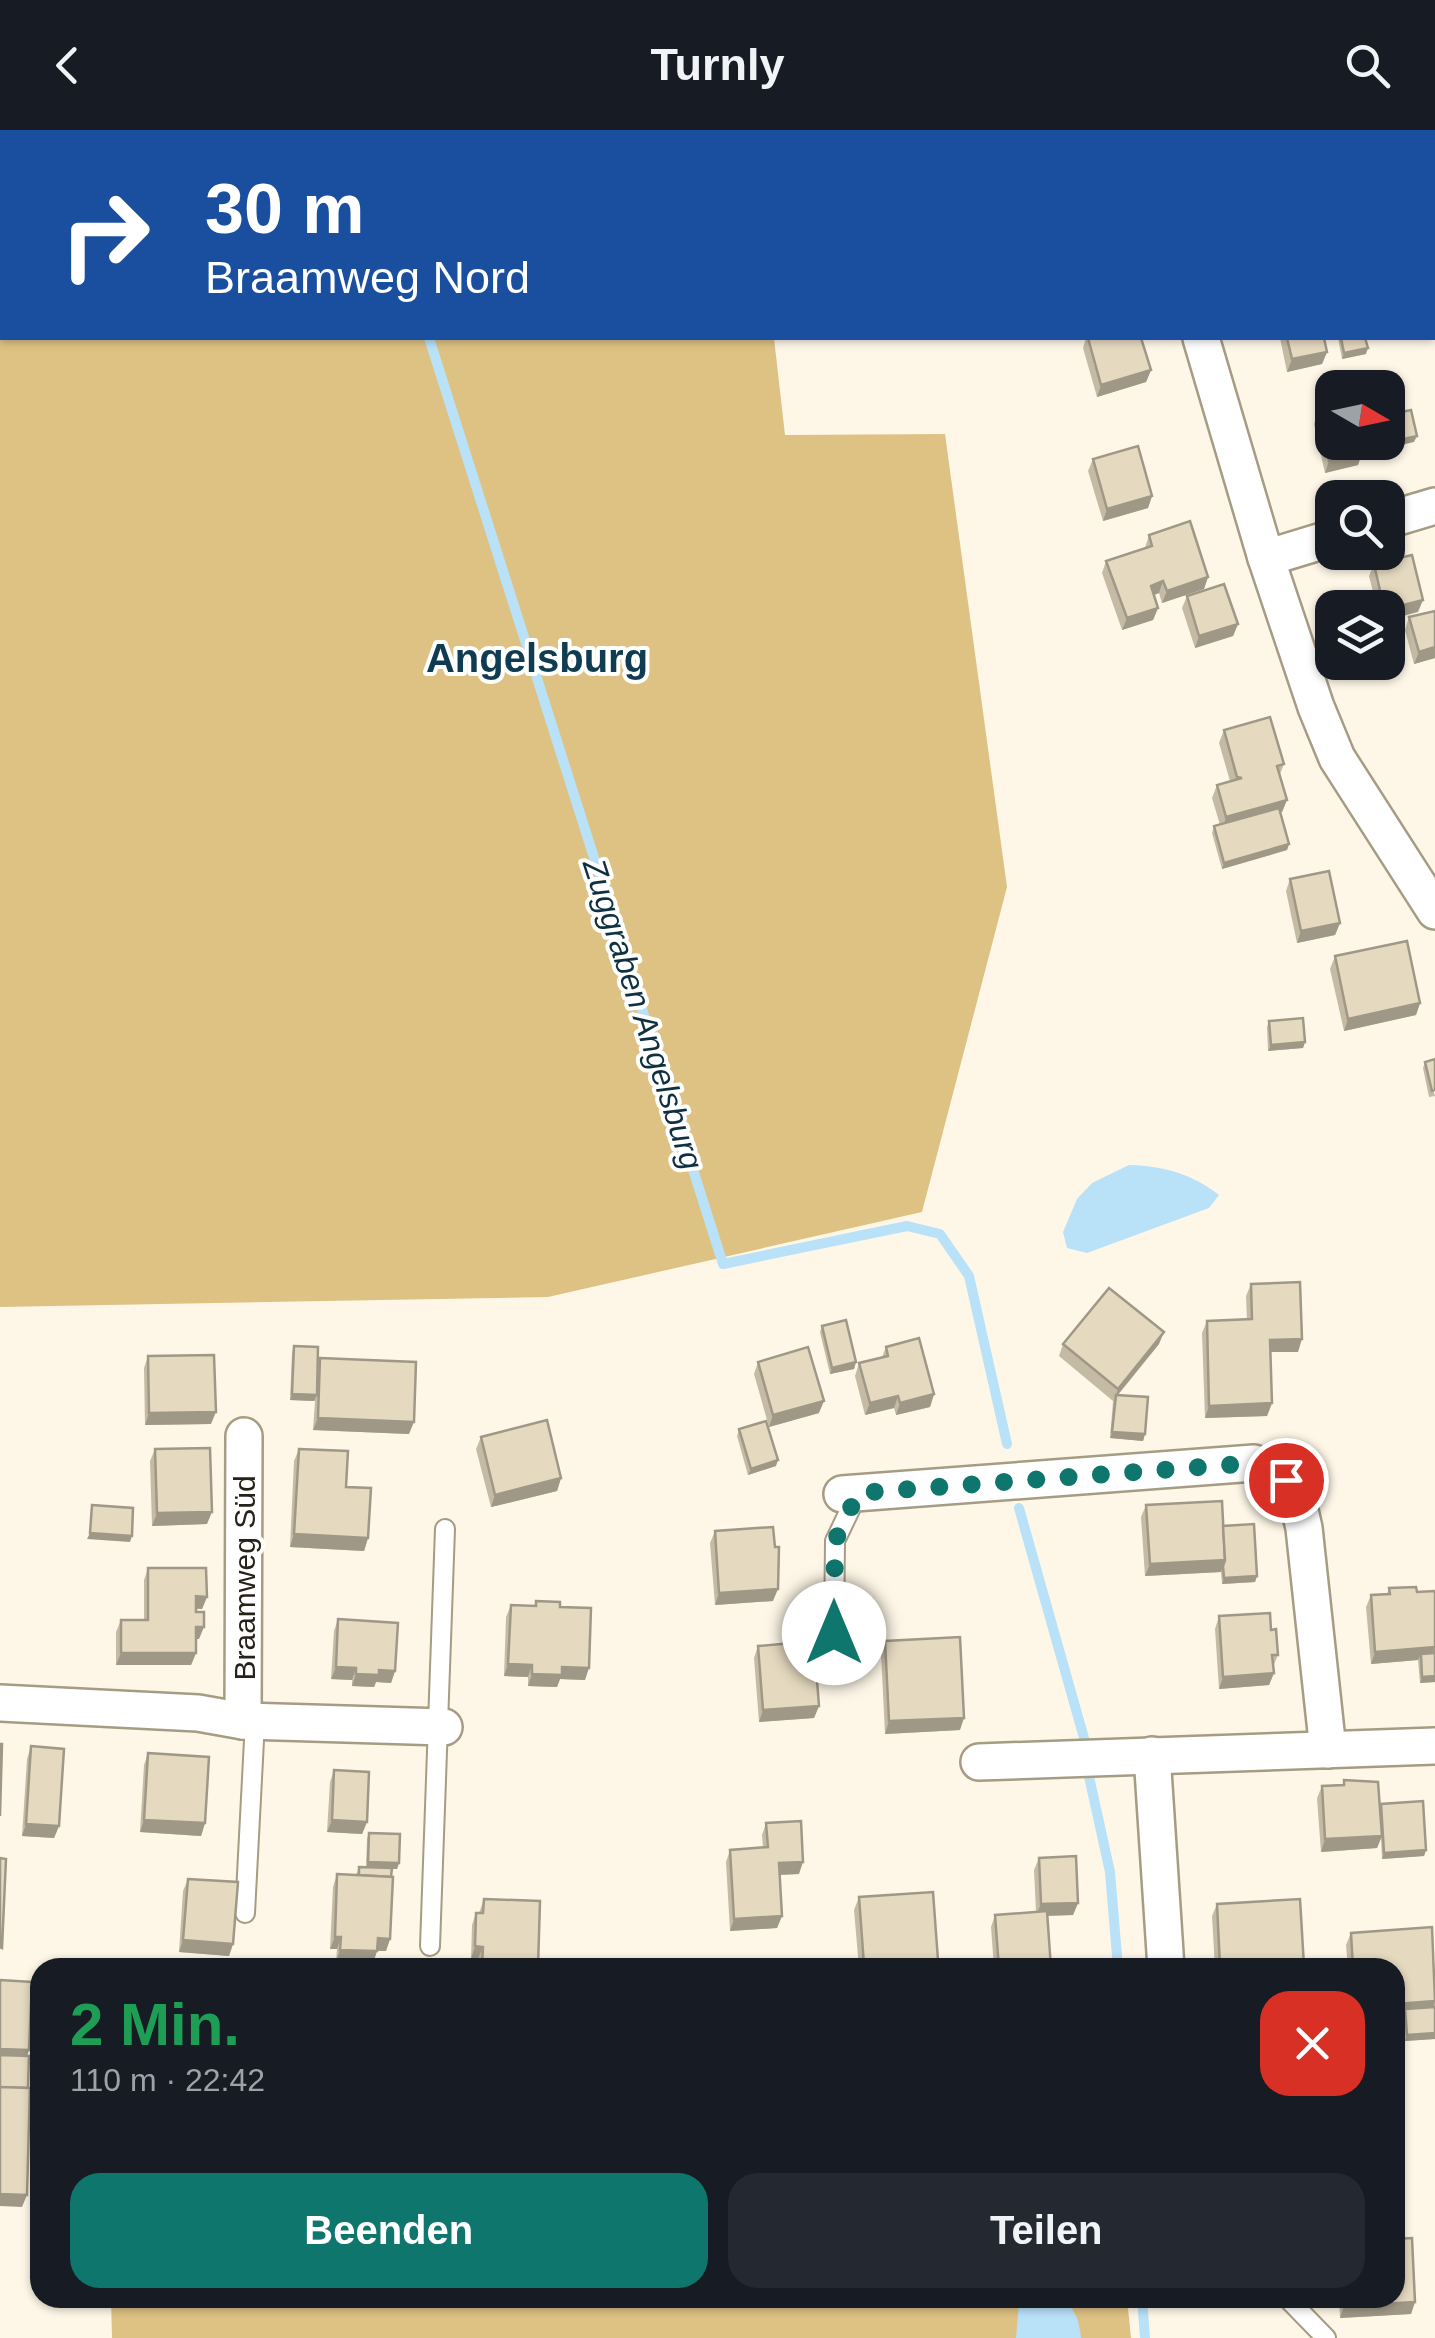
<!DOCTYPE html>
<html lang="de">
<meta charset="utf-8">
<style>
:root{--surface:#171b24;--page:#242831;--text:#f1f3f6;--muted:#9ea1a6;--accent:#0f766e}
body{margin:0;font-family:Helvetica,sans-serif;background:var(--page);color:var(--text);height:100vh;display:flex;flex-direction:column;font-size:38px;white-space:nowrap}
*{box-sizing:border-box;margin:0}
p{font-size:32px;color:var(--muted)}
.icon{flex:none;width:55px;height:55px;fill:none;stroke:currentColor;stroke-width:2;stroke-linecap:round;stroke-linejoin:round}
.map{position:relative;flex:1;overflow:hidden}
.sheet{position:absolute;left:30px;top:1828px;width:1375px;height:350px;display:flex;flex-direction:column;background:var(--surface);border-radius:30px;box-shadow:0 2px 8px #0004}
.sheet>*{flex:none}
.guide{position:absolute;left:0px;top:0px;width:1435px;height:210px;box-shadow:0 2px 8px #0004;background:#1a4fa0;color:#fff;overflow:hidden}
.needle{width:65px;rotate:99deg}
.controls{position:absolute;left:1315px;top:240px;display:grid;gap:20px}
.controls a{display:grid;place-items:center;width:90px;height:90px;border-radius:20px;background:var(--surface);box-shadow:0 2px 8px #0004;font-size:50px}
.pin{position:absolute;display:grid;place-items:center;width:85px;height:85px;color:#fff;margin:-42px;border:5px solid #fff;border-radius:50%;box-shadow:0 2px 10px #0007}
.me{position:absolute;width:110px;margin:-55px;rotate:0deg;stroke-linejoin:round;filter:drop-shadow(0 0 8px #0008)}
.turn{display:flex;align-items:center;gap:35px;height:210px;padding:0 40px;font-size:45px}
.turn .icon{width:130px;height:130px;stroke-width:2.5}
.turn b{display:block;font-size:70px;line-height:85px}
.round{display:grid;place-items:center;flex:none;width:105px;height:105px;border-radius:30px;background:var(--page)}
.overview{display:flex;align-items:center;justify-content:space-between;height:170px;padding:0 40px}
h1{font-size:60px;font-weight:700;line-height:75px;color:#1e9e55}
.button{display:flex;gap:20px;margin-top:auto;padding:20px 40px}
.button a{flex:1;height:115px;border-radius:30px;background:var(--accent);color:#fff;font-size:40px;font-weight:700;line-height:115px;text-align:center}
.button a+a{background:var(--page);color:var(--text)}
header{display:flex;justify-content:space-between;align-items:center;height:130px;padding:0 40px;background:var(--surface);font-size:45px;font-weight:700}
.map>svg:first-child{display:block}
.green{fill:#dec284}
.water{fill:#b9e1f8}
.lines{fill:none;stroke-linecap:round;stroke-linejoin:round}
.stream{stroke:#b9e1f8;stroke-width:10}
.service-casing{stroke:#a69b83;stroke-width:22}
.minor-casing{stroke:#a69b83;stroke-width:40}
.service{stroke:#fff;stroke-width:18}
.minor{stroke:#fff;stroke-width:35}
.wall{fill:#c5bba5}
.shaded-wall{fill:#a09886}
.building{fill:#e5d9c0;stroke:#a09886;stroke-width:2.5}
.route{stroke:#0f766e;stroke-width:18;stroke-dasharray:0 32.4}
.labels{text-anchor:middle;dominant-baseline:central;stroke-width:8;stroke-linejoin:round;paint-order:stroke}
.street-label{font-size:30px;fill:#272219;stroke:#fff}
.water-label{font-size:32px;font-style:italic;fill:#0f3040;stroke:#fff}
.district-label{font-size:40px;font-weight:bold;fill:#0f3c51;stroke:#fff}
</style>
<header><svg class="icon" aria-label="back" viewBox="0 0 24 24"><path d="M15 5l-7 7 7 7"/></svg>Turnly<svg class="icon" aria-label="search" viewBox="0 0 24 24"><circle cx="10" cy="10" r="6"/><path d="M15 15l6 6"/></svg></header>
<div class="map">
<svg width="1435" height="2208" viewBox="0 0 1435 2208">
<rect width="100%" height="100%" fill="#fef7e8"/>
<!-- green -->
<g class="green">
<polygon points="0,147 2,208 774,208 785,305 945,304 1007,757 922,1082 548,1167 0,1177"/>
<polygon points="111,2168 1127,2168 1131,2208 112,2208"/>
</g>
<!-- water -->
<g class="water">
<path d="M1129,1035C1164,1036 1192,1044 1219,1065L1209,1078L1087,1123L1067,1118L1063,1102L1077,1069L1092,1053Z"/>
<path d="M1026,2168C1061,2167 1077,2169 1081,2208H1016L1019,2173Z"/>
</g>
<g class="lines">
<!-- stream -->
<g class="stream">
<polyline points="330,0 331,2"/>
<polyline points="429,208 723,1134 907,1096 940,1104 969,1146 1007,1314"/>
<polyline points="1019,1378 1084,1608"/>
<polyline points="1088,1642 1110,1742 1118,1838"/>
<polyline points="1142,2168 1145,2208"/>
</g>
<!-- service casing -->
<g class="service-casing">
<g id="service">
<polyline points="853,1519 834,1503 835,1411 858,1363"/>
<polyline points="245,1783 255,1591"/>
<polyline points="430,1816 445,1399"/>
<polyline points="1287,2168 1326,2208"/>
</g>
</g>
<!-- minor casing -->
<g class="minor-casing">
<g id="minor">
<polyline points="107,0 108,2"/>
<polyline points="1139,0 1140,2"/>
<polyline points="573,2 573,0"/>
<polyline points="1201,208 1266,428 1316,577 1337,628 1435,781"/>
<polyline points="1388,390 1435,376"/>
<polyline points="1266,428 1332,408"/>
<path d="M842,1364L1254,1333C1292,1345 1296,1362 1304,1398L1328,1620"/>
<polyline points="0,1573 198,1583 243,1591 444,1597"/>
<polyline points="243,1591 244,1306"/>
<polyline points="1152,1625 1166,1838"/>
<polyline points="979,1632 1435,1616"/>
</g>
</g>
<!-- service -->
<use href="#service" class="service"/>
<!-- minor -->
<use href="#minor" class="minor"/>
</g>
<!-- wall -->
<g class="wall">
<polygon points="1086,208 1141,208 1151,240 1146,252 1097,267 1083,218"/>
<polygon points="1280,208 1324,208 1327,222 1322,234 1287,242"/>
<polygon points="1338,208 1365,208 1366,224 1342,229"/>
<polygon points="1318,282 1362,323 1358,335 1325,343 1314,294"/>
<polygon points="1093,329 1152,366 1148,378 1103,391 1088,341"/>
<polygon points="1149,405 1208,447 1204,459 1162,473 1159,463 1154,465 1158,478 1153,490 1122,500 1102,443 1106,431 1145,418"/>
<polygon points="1374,434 1418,482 1388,478 1377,478 1369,446"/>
<polygon points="1187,466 1238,494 1233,506 1195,518 1182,478"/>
<polygon points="1435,481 1435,528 1414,534 1405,500 1409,487"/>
<polygon points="1224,600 1284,634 1280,644 1287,670 1282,682 1280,682 1289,714 1287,720 1222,739 1212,703 1214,696 1220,695 1212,668 1217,655 1230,651 1219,613"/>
<polygon points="1290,749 1340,793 1335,805 1297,813 1286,761"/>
<polygon points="1335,826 1420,873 1416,885 1344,901 1330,839"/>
<polygon points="1269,891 1305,912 1303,918 1268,921 1267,897"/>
<polygon points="1425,932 1435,966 1429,967 1423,938"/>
<polygon points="1251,1154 1298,1222 1270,1222 1272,1273 1267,1286 1205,1288 1202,1203 1207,1191 1247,1190 1246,1166"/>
<polygon points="822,1196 856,1232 854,1239 830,1244 820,1202"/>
<polygon points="1063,1214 1159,1214 1118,1265 1145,1304 1143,1311 1110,1308 1113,1271 1059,1226"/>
<polygon points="294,1216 318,1235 320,1228 409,1304 313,1300 315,1271 290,1270 292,1222"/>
<polygon points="886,1217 934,1264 930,1277 896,1285 894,1278 865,1285 855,1246 859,1233 882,1227"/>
<polygon points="148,1226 211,1294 145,1295 144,1238"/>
<polygon points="758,1232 819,1283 769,1297 754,1244"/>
<polygon points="739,1299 776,1336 748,1345 737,1306"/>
<polygon points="481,1307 561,1348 557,1361 491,1377 476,1319"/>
<polygon points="155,1319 207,1394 152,1396 150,1331"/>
<polygon points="299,1319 368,1408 364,1421 290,1417 294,1331"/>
<polygon points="1146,1375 1223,1396 1257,1446 1255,1452 1222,1454 1221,1442 1145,1446 1141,1387"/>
<polygon points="715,1401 773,1471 715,1475 710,1413"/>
<polygon points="148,1438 207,1467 202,1479 196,1479 199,1509 196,1509 196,1523 191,1535 116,1535 116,1502 121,1490 144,1490 144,1450"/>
<polygon points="1389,1458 1435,1552 1420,1553 1418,1530 1371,1534 1366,1477 1371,1465 1387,1464"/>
<polygon points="536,1471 560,1477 585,1550 560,1549 557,1557 528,1556 528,1547 504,1546 506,1487 511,1475 534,1476"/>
<polygon points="1219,1486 1271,1500 1278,1525 1273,1537 1274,1543 1269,1555 1219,1559 1215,1499"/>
<polygon points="338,1489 395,1541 391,1553 376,1552 374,1557 352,1556 352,1550 331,1549 334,1501"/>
<polygon points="885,1511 960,1600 885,1604 881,1523"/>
<polygon points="758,1516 819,1576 814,1588 759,1592 754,1528"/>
<polygon points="31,1616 59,1696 54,1708 22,1706 27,1629"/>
<polygon points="148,1623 205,1693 201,1706 140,1702 144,1635"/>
<polygon points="334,1640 367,1692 362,1704 327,1702 330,1652"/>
<polygon points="1344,1650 1380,1678 1381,1674 1426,1720 1424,1726 1382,1729 1381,1708 1377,1718 1321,1722 1317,1668 1322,1656 1343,1655"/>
<polygon points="766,1693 799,1744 780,1745 782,1786 777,1798 730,1801 726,1732 730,1720 763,1718 762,1705"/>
<polygon points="369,1703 399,1733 397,1739 392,1739 390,1809 386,1821 377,1821 373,1833 336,1832 337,1819 330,1819 333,1757 337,1744 356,1745 359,1737 366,1737 367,1709"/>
<polygon points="1039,1728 1078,1773 1073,1785 1047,1786 1051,1838 994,1838 991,1797 995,1785 1036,1782 1034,1740"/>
<polygon points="188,1749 233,1814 229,1826 179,1822 183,1761"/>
<polygon points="859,1767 935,1838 859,1838 854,1780"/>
<polygon points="484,1769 540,1771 538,1838 478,1838 478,1829 471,1829 472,1795 476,1783 479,1783"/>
<polygon points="1217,1774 1304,1836 1317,1838 1215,1838 1212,1786"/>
<polygon points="1432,1797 1435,1848 1435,1909 1405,1911 1403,1885 1395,1886 1395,1838 1348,1838 1346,1815 1351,1803"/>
<polygon points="1339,2168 1395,2168 1415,2172 1411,2184 1340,2188"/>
</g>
<!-- shaded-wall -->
<g class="shaded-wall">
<polygon points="495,0 510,0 533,2 494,2"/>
<polygon points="1368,218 1366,224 1342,229 1344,223"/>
<polygon points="1327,222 1322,234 1287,242 1292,229"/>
<polygon points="1151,240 1146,252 1097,267 1101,255"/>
<polygon points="1417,306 1414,312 1375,321 1377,315"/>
<polygon points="1362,323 1358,335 1325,343 1329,331"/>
<polygon points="1152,366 1148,378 1103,391 1107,379"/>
<polygon points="1208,447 1204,459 1162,473 1167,461"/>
<polygon points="1163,451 1159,463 1146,468 1151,456"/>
<polygon points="1423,470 1418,482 1388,490 1388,479"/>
<polygon points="1158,478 1153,490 1122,500 1127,488"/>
<polygon points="1238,494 1233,506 1195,518 1199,506"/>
<polygon points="1435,517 1435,528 1414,534 1419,522"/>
<polygon points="1287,670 1282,682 1222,700 1226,687"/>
<polygon points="1289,714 1287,720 1222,739 1224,733"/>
<polygon points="1340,793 1335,805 1297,813 1301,801"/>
<polygon points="1420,873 1416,885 1344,901 1348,889"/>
<polygon points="1305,912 1303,918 1268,921 1271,915"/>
<polygon points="1164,1202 1159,1214 1115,1268 1118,1259"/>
<polygon points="1302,1209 1298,1222 1265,1222 1270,1210"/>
<polygon points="856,1232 854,1239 830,1244 832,1238"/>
<polygon points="292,1264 317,1265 314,1271 290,1270"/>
<polygon points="934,1264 930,1277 896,1285 900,1273"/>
<polygon points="898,1266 894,1278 865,1285 870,1273"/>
<polygon points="824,1271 819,1283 769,1297 773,1285"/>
<polygon points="1272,1273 1267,1286 1205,1288 1209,1276"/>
<polygon points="216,1282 211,1294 145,1295 149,1283"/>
<polygon points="318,1288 414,1292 409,1304 313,1300"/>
<polygon points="1112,1302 1145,1304 1143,1311 1110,1308"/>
<polygon points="778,1330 776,1336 748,1345 751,1339"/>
<polygon points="561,1348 557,1361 491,1377 495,1365"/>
<polygon points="212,1382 207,1394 152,1396 157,1383"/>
<polygon points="90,1403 132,1406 130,1412 87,1409"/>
<polygon points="294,1404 368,1408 364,1421 290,1417"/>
<polygon points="1225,1430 1221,1442 1145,1446 1150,1434"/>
<polygon points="1257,1446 1255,1452 1222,1454 1224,1448"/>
<polygon points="778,1459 773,1471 715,1475 719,1463"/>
<polygon points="196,1466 207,1467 202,1479 191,1478"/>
<polygon points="196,1497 204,1497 199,1509 191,1509"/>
<polygon points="1435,1517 1435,1529 1421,1524 1418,1530 1371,1534 1375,1522"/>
<polygon points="121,1523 196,1523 191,1535 116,1535"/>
<polygon points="508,1534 532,1535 528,1547 504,1546"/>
<polygon points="336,1537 356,1538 352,1550 331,1549"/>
<polygon points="562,1537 589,1538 585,1550 560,1549 557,1557 528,1556 532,1544"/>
<polygon points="379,1540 395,1541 391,1553 376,1552 374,1557 352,1556 356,1544"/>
<polygon points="1274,1543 1269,1555 1219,1559 1223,1547"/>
<polygon points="1435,1546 1435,1552 1420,1553 1422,1547"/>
<polygon points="819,1576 814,1588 759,1592 763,1580"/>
<polygon points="964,1588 960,1600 885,1604 889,1591"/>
<polygon points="144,1690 205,1693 201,1706 140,1702"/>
<polygon points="332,1690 367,1692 362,1704 327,1702"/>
<polygon points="26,1694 59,1696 54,1708 22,1706"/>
<polygon points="1382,1706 1377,1718 1321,1722 1325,1709"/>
<polygon points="1426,1720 1424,1726 1382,1729 1384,1723"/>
<polygon points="368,1732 399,1733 397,1739 366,1738"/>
<polygon points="803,1732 799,1744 774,1745 779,1733"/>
<polygon points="1078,1773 1073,1785 1036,1786 1041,1774"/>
<polygon points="782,1786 777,1798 730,1801 734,1789"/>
<polygon points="335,1807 341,1807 337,1819 330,1819"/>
<polygon points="378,1808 390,1809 386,1821 374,1821"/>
<polygon points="183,1810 233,1814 229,1826 179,1822"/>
<polygon points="475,1816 483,1817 478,1829 471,1829"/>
<polygon points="340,1820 377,1821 373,1833 336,1832"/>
<polygon points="938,1830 935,1838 863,1838 864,1835"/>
<polygon points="1272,1834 1271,1838 1220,1838 1220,1836"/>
<polygon points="482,1835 538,1837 482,1838"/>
<polygon points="1435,1871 1432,1883 1405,1879 1403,1885 1395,1886 1395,1874"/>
<polygon points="1435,1903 1435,1909 1405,1911 1407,1905"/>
<polygon points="0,1919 29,1920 25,1932 0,1931"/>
<polygon points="0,2064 27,2065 22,2077 0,2076"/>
<polygon points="1415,2172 1411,2184 1340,2188 1344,2176"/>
</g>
<!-- building -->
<g class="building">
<polygon points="0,0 43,0 44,2 2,2 2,16 0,16"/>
<polygon points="179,0 268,0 268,1 260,2 179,2"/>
<polygon points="656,0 715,0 715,2 655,2"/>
<rect x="1020" y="0" width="44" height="2"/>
<polygon points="1088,208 1141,208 1151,240 1101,255"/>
<polygon points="1287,208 1324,208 1327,222 1292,229"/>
<polygon points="1341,208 1365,208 1368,218 1344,223"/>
<polygon points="1332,279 1332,312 1360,312 1362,323 1329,331 1318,282"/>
<polygon points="1411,280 1417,306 1377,315 1376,312 1388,312 1388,285"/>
<polygon points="1138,316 1152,366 1107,379 1093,329"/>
<polygon points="1190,391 1208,447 1167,461 1163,451 1151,456 1158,478 1127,488 1106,431 1152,416 1149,405"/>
<polygon points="1412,425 1423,470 1388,479 1384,478 1374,434"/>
<polygon points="1224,454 1238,494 1199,506 1187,466"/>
<polygon points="1435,481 1435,517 1419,522 1409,487"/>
<polygon points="1270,587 1284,634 1277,636 1287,670 1226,687 1217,655 1242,648 1237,647 1224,600"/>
<polygon points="1279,678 1289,714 1224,733 1214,696"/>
<polygon points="1329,741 1340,793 1301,801 1290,749"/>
<polygon points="1407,811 1420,873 1348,889 1335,826"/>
<polygon points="1303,888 1305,912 1271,915 1269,891"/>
<polygon points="1435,929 1435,960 1432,961 1425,932"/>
<polygon points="1300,1152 1302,1209 1270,1210 1272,1273 1209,1276 1207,1191 1252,1189 1251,1154"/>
<polygon points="1109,1158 1164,1202 1118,1259 1063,1214"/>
<polygon points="846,1190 856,1232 832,1238 822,1196"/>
<polygon points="919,1208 934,1264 900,1273 898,1266 870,1273 859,1233 888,1226 886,1217"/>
<polygon points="294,1216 318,1217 317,1265 292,1264"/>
<polygon points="808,1217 824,1271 773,1285 758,1232"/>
<polygon points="214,1225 216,1282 149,1283 148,1226"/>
<polygon points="320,1228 416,1232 414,1292 318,1288"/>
<polygon points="1116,1265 1148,1267 1145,1304 1112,1302"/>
<polygon points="547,1290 561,1348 495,1365 481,1307"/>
<polygon points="766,1291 778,1330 751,1339 739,1299"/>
<polygon points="210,1318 212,1382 157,1383 155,1319"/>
<polygon points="299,1319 348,1321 346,1357 371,1358 368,1408 294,1404"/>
<polygon points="1222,1371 1225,1430 1150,1434 1146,1375"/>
<polygon points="92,1375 133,1378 132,1406 90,1403"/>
<polygon points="1254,1394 1257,1446 1224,1448 1223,1436 1225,1430 1223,1396"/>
<polygon points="773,1397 775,1417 779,1417 778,1459 719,1463 715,1401"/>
<polygon points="148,1438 206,1438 207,1467 196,1466 196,1482 204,1482 204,1497 196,1497 196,1523 121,1523 121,1490 148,1490"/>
<polygon points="1416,1457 1417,1462 1435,1461 1435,1517 1375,1522 1371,1465 1390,1464 1389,1458"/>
<polygon points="536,1471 560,1472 560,1477 591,1478 589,1538 562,1537 562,1545 532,1544 532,1535 508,1534 511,1475 536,1476"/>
<polygon points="1270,1483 1271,1500 1276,1499 1278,1525 1272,1525 1274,1543 1223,1547 1219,1486"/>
<polygon points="338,1489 398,1493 395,1541 379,1540 379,1545 356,1544 356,1538 336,1537"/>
<polygon points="960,1507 964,1588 889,1591 885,1511"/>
<polygon points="814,1511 819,1576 763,1580 758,1516"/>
<polygon points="1435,1523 1435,1546 1422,1547 1421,1524"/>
<polygon points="0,1614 2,1614 0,1686"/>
<polygon points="31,1616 64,1619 59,1696 26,1694"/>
<polygon points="148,1623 209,1627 205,1693 144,1690"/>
<polygon points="334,1640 369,1642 367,1692 332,1690"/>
<polygon points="1344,1650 1378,1652 1382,1706 1325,1709 1322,1656 1344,1655"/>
<polygon points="1423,1671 1426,1720 1384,1723 1381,1674"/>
<polygon points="801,1691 803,1732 779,1733 782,1786 734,1789 730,1720 768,1717 766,1693"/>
<polygon points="369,1703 400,1704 399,1733 368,1732"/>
<polygon points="1076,1726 1078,1773 1041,1774 1039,1728"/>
<polygon points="0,1728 6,1729 2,1818 0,1817"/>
<polygon points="359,1737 392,1738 391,1747 359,1745"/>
<polygon points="337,1744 393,1747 390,1809 378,1808 377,1821 340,1820 341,1807 335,1807"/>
<polygon points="188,1749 238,1752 233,1814 183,1810"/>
<polygon points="933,1762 938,1830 864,1835 859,1767"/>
<polygon points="484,1769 540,1771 538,1837 482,1835 483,1817 475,1816 476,1783 483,1783"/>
<polygon points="1300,1769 1304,1836 1317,1835 1317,1838 1273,1838 1272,1834 1220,1836 1217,1774"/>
<polygon points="1047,1781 1051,1838 999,1838 995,1785"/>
<polygon points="1432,1797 1435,1871 1395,1874 1395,1838 1353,1838 1351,1803"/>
<polygon points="0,1850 32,1852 29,1920 0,1919"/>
<polygon points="1435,1877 1435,1903 1407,1905 1405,1879"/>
<polygon points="0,1925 29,1926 28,1958 0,1957"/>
<polygon points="0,1957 30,1958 27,2065 0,2064"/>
<polygon points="1412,2108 1415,2172 1344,2176 1344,2168 1395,2168 1395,2109"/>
</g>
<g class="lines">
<!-- route -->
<polyline class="route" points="834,1503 835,1411 858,1363 1254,1333 1271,1338 1286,1350"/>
</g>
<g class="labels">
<!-- street labels -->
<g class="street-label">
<text transform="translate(244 1448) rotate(-90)">Braamweg Süd</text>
</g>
<!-- water labels -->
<g class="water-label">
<text transform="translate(643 884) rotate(72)">Zuggraben Angelsburg</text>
</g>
<!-- district labels -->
<g class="district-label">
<text x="537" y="528">Angelsburg</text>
</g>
</g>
</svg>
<div class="controls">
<a><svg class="needle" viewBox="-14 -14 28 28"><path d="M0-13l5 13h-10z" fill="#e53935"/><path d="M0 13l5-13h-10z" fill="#9ea1a6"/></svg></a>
<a><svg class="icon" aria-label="search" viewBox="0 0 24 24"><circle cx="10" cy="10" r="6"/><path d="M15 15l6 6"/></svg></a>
<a><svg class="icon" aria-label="layers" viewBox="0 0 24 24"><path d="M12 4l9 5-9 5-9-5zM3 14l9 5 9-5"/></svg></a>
</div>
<div class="pin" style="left:1286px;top:1350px;background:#d93025"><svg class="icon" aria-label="arrive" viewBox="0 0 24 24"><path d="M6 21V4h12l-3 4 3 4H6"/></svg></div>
<svg class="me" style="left:834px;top:1503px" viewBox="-20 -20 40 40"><circle r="19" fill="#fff"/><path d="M0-13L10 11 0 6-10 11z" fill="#0f766e"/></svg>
<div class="guide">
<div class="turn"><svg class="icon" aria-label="right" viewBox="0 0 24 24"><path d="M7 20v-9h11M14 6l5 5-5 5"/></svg><div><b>30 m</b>Braamweg Nord</div></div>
</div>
<section class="sheet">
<div class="overview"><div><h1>2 Min.</h1><p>110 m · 22:42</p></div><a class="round" style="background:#d93025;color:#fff"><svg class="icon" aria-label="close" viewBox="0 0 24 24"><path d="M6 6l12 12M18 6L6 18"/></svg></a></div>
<div class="button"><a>Beenden</a><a>Teilen</a></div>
</section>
</div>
